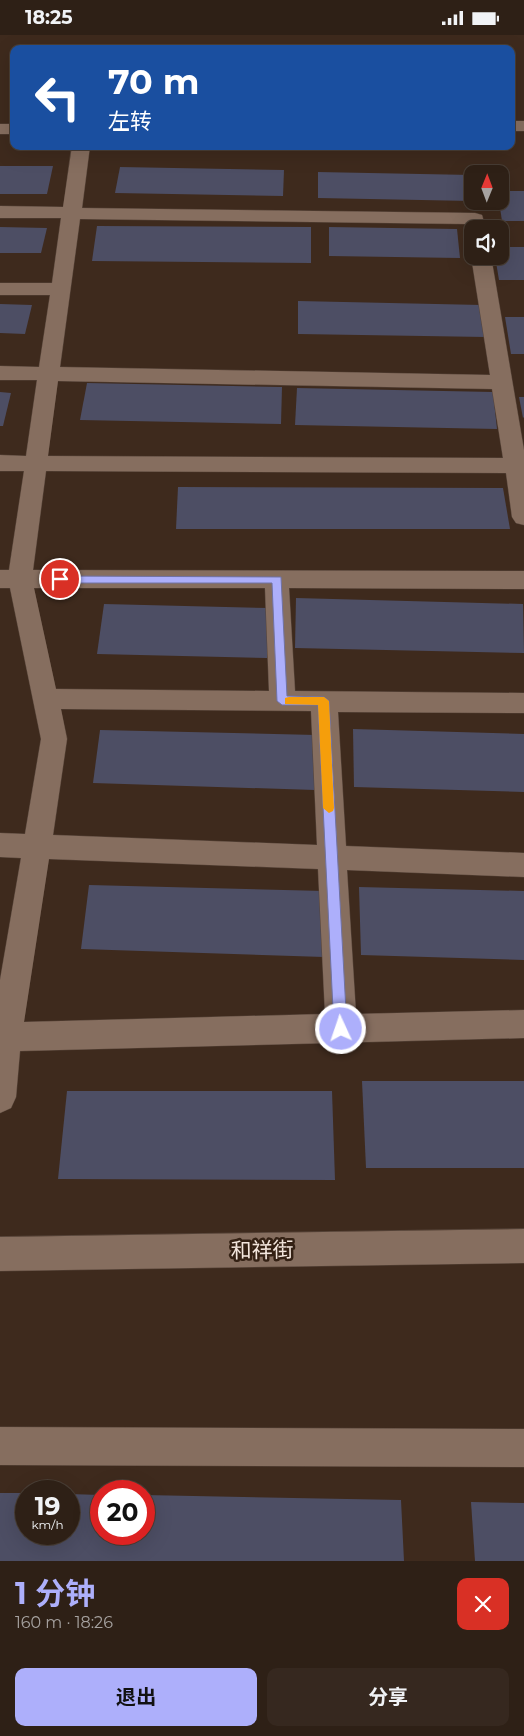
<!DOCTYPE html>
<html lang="zh">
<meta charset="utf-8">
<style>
:root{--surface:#2e2016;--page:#36281f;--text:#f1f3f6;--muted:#a7a3a1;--line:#493e35;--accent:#adaffb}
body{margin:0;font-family:Montserrat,"Noto Sans SC",sans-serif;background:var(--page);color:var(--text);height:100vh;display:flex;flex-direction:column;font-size:19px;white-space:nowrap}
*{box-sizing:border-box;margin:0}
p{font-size:16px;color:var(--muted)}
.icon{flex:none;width:28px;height:28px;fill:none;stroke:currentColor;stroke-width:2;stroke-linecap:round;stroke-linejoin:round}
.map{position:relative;height:1526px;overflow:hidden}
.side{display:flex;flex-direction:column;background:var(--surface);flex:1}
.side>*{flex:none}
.banner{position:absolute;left:10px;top:10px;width:505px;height:105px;border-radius:10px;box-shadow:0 5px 20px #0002,0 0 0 1px var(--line);background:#1a4fa0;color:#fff;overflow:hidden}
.needle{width:32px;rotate:1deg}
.tools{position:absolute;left:464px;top:130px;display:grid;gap:10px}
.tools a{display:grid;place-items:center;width:45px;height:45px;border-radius:10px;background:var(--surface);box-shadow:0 5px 20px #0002,0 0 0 1px var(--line);font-size:25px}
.speed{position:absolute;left:15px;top:1445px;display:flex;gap:10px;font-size:25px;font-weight:700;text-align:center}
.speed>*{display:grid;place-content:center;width:65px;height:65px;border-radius:50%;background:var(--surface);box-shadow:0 5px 20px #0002,0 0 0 1px var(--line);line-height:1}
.speed small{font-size:12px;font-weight:400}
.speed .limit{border:8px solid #d22;background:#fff;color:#111}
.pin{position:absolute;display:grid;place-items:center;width:42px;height:42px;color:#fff;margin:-21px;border:2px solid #fff;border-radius:50%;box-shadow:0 1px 5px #0007}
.me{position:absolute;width:55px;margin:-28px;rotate:357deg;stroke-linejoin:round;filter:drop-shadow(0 0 4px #0008)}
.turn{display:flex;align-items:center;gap:18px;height:105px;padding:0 15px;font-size:22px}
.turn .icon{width:65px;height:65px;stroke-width:2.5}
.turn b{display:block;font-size:35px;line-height:42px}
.round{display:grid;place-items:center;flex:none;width:52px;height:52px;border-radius:10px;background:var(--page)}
.headline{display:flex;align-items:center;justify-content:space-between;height:85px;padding:0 15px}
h1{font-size:30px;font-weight:700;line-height:38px;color:var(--accent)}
.button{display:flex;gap:10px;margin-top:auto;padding:10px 15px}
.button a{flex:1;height:58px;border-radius:10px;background:var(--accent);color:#111;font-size:20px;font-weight:700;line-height:58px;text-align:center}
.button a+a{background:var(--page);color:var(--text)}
.status{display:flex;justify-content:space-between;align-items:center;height:35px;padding:0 25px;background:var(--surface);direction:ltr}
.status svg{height:14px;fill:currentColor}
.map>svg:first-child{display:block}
.building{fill:#4d4e64}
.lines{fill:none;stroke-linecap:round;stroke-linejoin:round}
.minor-casing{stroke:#57453a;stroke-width:1}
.minor{fill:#866e5f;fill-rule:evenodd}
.route{fill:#adaffb;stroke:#7072a3}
.slow{fill:#f59e0b}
.labels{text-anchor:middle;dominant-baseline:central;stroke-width:5;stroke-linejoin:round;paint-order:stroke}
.near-street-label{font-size:21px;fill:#f4e7de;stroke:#342114}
</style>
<div class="status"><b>18:25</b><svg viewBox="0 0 49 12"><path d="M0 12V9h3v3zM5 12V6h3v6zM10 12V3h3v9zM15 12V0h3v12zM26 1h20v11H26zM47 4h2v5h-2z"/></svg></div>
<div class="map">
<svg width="524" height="1526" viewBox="0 0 524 1526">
<rect width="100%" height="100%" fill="#3e2a1d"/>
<!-- building -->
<g class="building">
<polygon points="0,131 53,131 47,159 0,159"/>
<polygon points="120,132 284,135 283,161 115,158"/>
<polygon points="318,137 472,140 472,166 318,163"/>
<polygon points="500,156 524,156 524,186 502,186 499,166"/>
<polygon points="97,191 311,192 311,228 92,226"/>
<polygon points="0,192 47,193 41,218 0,218"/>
<polygon points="329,192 457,194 460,223 329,221"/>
<polygon points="500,212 524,212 524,245 499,245 495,221 500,221"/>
<polygon points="298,266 482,270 486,302 298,299"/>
<polygon points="0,269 32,270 25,299 0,298"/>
<polygon points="505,282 524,282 524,319 511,319"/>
<polygon points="87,348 282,352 281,389 80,385"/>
<polygon points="297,353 493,357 497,394 295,390"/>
<polygon points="0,357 11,358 3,391 0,391"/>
<polygon points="519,362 524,362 524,382 523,383"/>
<polygon points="178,452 503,453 510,494 176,494"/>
<polygon points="296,563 523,569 524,618 295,613"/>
<polygon points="104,569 269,573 267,623 97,619"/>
<polygon points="353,694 524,699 524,757 354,752"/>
<polygon points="100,695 316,700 315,755 93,748"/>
<polygon points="89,850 324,856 324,922 81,914"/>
<polygon points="359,852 524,856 524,925 361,920"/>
<polygon points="362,1046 524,1046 524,1133 366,1133"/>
<polygon points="67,1056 332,1056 335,1145 58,1144"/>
<polygon points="0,1458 26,1458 26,1499 69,1499 69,1459 101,1460 101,1499 144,1499 144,1460 401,1465 404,1526 0,1526"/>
<polygon points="471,1467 524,1468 524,1526 475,1526"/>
</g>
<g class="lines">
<!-- minor casing -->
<g class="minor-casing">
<g id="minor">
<rect x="511" y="86" width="13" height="10"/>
<rect x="0" y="89" width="14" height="10"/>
<path d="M72,111H90L82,173L475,178L482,180L486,194H472V199L467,189L80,184L60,332L490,340L471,221H491L524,415V490L516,488L512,482L506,438L46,436L33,535L524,536V554L289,553L295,656L524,658V678L338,677L346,811L524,818V842L347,835L356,979L524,975V1003L20,1016L16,1062L11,1073L0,1078V945L21,823L0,822V798L25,799L41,704L10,553H0V535H9L24,436H0V420L26,421L37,345H0V331L39,332L50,260H0V248H52L61,183H0V171L63,172ZM58,346L492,354L503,423L48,421ZM34,553H265L269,656L56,654ZM61,674L311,676L317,810L53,800L67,704ZM49,824L318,834L325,979L24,987Z"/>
<polygon points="524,1194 524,1228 0,1236 0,1202"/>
<polygon points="0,1392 524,1394 524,1432 0,1430"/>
</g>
</g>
<!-- minor -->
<use href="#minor" class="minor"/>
</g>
<!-- route -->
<polygon class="route" points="60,541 281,542 287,661 324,662 329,666 347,994 345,998 341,1000 336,998 334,994 318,670 282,670 277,666 272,548 60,548 55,544"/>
<!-- slow -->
<polygon class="slow" points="289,662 324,662 329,666 334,773 333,776 329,778 323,773 318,670 285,669 285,663"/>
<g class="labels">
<!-- near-street labels -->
<g class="near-street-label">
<text transform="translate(262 1215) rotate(-1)">和祥街</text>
</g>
</g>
</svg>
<div class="tools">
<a><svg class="needle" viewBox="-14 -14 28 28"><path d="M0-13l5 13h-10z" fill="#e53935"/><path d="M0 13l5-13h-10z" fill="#a7a3a1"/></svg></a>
<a><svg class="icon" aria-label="sound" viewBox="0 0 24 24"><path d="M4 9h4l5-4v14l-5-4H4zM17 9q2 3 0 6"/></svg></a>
</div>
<div class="speed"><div>19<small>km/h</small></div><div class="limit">20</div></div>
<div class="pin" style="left:60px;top:544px;background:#d93025"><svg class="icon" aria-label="arrive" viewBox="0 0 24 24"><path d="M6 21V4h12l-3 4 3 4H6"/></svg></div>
<svg class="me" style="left:341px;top:994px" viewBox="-20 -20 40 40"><circle r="17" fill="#adaffb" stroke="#fff" stroke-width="3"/><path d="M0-11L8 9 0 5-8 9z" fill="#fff"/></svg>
<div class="banner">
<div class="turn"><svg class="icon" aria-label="left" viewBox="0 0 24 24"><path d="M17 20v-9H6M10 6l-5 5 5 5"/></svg><div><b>70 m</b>左转</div></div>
</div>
</div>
<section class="side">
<div class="headline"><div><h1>1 分钟</h1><p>160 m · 18:26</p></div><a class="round" style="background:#d93025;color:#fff"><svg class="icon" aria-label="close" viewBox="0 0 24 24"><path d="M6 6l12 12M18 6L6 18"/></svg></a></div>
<div class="button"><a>退出</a><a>分享</a></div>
</section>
